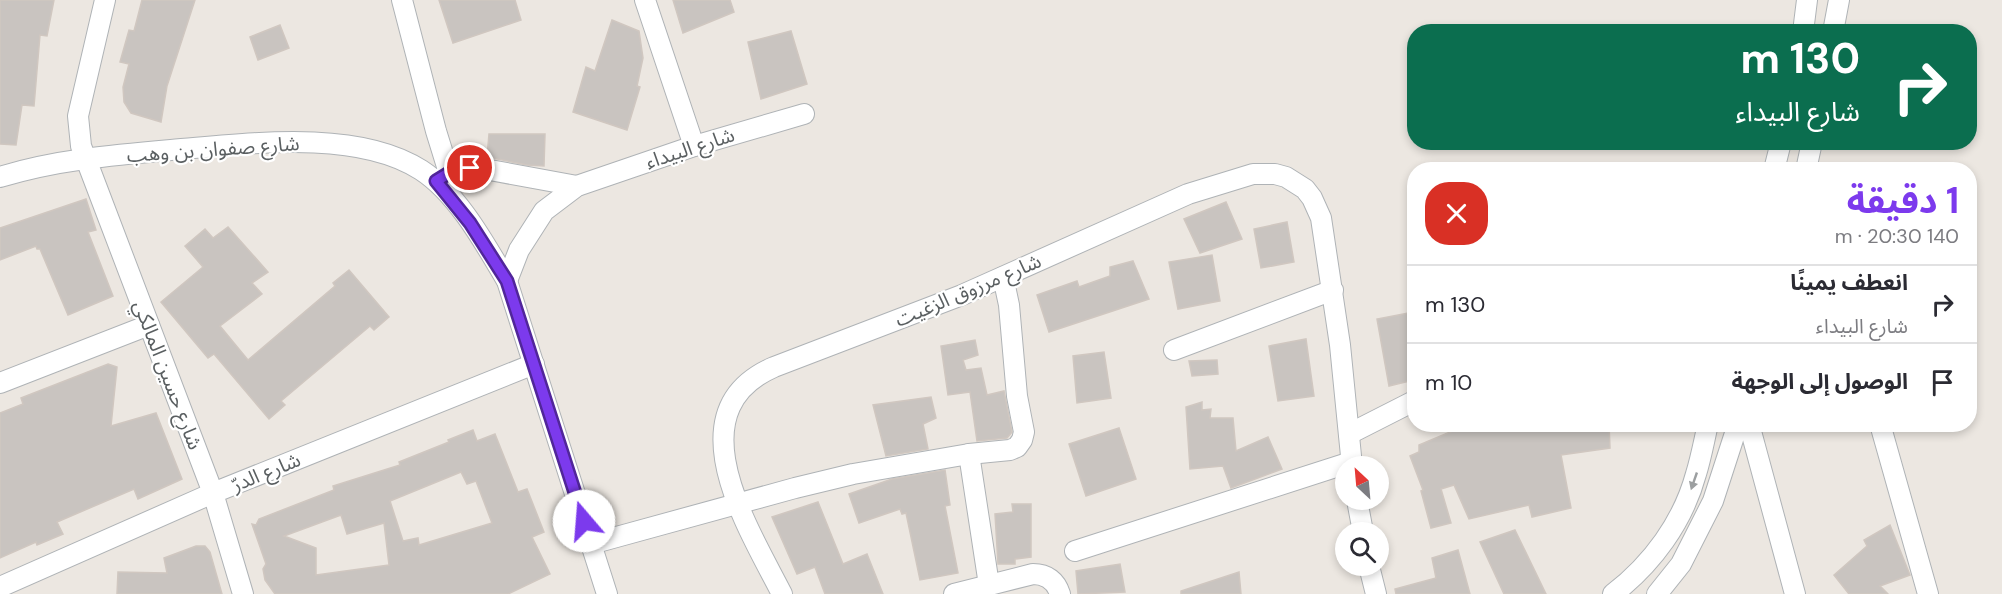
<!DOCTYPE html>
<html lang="ar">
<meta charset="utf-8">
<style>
:root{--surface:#fff;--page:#f2f2f3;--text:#2b2b33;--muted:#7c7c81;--line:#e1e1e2;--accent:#7c3aed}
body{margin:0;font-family:"DM Sans","Noto Sans Arabic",sans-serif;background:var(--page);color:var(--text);direction:rtl;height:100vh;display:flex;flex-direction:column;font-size:22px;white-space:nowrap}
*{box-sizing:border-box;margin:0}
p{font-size:20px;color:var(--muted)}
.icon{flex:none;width:33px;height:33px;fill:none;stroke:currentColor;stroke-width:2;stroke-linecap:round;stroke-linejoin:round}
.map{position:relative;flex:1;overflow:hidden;direction:ltr}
.panel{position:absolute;left:1407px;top:162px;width:570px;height:270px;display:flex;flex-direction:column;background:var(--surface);border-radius:24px;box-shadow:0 3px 9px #0003;direction:rtl}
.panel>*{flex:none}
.guide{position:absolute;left:1407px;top:24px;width:570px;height:126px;border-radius:24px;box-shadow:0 3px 9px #0003;direction:rtl;background:#0b6e4f;color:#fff;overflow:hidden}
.needle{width:39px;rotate:334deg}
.tools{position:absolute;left:1335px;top:456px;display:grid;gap:12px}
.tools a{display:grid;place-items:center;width:54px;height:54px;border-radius:50%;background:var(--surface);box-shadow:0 3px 9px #0003;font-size:30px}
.pin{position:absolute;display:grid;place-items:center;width:51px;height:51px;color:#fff;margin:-26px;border:3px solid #fff;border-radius:50%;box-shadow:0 2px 6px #0007}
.me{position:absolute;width:66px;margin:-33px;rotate:342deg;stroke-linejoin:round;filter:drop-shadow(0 0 4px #0008)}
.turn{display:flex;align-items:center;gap:21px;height:126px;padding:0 18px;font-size:27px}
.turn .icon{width:78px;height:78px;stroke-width:2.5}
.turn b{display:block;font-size:42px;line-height:51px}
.round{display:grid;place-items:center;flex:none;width:63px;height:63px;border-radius:24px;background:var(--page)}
.overview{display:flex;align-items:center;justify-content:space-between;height:102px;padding:0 18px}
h1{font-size:36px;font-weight:700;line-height:45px;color:var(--accent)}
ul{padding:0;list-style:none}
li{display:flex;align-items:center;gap:18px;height:78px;padding:0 18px;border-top:2px solid var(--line)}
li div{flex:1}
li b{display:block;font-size:22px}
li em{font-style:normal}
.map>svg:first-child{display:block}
.building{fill:#c9c4c0;stroke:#d0c7c0;stroke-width:1.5;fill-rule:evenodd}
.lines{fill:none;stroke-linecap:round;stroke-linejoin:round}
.minor-casing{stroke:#afb3b6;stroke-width:22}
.minor{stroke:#fff;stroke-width:20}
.oneway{fill:#9c9fa0}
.route-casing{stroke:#51269a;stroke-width:15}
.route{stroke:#7c3aed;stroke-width:10}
.labels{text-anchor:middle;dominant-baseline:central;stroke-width:4.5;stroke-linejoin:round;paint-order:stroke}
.street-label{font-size:20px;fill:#5a5f61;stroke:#fff}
</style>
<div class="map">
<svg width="2002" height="594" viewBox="0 0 2002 594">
<rect width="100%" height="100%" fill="#ece7e1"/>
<!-- building -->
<g class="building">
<polygon points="0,0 54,0 47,36 40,35 34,106 22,105 16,145 0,144"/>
<polygon points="142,0 195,0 167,86 161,122 131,113 124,102 123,87 129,64 120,62 129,30 134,31"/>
<polygon points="439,0 515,0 521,20 453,43"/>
<polygon points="673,0 730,0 734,12 683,33"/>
<polygon points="612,20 639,31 643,58 637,86 640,87 627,130 573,112 586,67 595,71"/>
<polygon points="280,25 289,48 258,60 250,37"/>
<polygon points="791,31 807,84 761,99 748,42"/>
<polygon points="489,134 545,134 544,166 527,165 487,157"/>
<polygon points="86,199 96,230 88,232 113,296 68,315 40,249 37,249 36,246 0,260 0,228"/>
<polygon points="1226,202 1242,239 1200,253 1184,219"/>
<polygon points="1287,222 1294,262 1261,268 1254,229"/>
<polygon points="228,227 268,272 252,283 262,294 220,326 248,360 335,286 333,283 349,270 389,317 374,330 370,326 281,401 285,405 269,419 214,354 208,358 161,302 203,267 185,246 205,229 213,238"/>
<polygon points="1212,255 1220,301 1178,309 1169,262"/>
<polygon points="1133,261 1149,299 1049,332 1037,295 1077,281 1079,287 1110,276 1110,267"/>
<polygon points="1414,312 1414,380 1389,386 1377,319"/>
<polygon points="1306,339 1314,396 1278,401 1269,346"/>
<polygon points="975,340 978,355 963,360 966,370 981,368 987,395 1004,391 1012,432 1007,438 977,441 970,392 948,395 941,346"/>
<polygon points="1104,352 1111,398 1077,403 1073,356"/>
<polygon points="1217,360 1218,374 1192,376 1189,361"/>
<polygon points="108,364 117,367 111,426 156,413 182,479 138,499 134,489 57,522 63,534 37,545 36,542 0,558 0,413 23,404 21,398"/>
<polygon points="931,397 936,418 923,424 928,449 886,456 873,405"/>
<polygon points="1202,402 1202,410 1211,409 1210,418 1233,418 1236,451 1268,437 1282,469 1231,488 1223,466 1190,469 1186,407"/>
<polygon points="1469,424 1609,424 1610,448 1561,455 1571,508 1532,517 1529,505 1469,519 1454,485 1441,489 1451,523 1431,528 1421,491 1423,490 1410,456 1419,452 1419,445"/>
<polygon points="1119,428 1136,479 1086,496 1069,444"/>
<path d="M473,430L477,441L495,434L518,492L527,489L544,532L532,537L550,574L508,594H275L265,580L263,569L266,564L252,524L256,525L259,519L334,490L333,486L400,465L399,462L449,442L448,440ZM461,472L467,484L476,481L492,523L419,545L418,538L403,541L390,501ZM341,515L347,534L384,523L389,565L316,575V548L284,536Z"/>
<polygon points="945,470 950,505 945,506 958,573 920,580 906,513 902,514 900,509 859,523 849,494 892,479"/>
<polygon points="818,502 843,564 867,554 883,594 825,594 815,567 797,574 772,517"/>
<polygon points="1012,504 1031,504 1031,557 1015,559 1015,564 998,564 995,514 1013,512"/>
<polygon points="1890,525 1910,575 1880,586 1888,594 1849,594 1834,575 1867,546 1864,540"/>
<polygon points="1515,530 1546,594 1504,594 1480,542"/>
<polygon points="196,546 205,546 210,552 222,594 117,594 118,572 167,573 164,558"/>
<polygon points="1458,550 1470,594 1396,594 1395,589 1436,578 1432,558"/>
<polygon points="1120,564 1125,592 1078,594 1076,571"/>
<polygon points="1239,572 1241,594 1181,594 1181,591"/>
</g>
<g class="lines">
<!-- minor casing -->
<g class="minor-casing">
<g id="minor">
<polyline points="105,0 78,116 81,146 213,493 243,594"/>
<polyline points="402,0 436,131 449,173"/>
<polyline points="645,0 694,146"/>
<polyline points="1803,32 1807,0"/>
<polyline points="1833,32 1839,0"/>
<polyline points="1774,170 1781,142"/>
<polyline points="1806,170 1812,142"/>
<path d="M0,177C55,160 113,155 171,150C245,144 356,128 421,170C458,194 485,244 507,281L607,594"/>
<polyline points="440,179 449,173 479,168 577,186"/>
<polyline points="507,281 519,250 544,211 577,186 694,146 804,114"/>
<polyline points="1174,350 1333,290"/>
<polyline points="0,383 149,325"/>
<polyline points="1749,424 1795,594"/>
<polyline points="1880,424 1928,594"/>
<polyline points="1349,434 1414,401"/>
<polyline points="969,454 989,585"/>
<polyline points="1357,500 1363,532"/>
<polyline points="591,544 795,488 853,474 969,454 1010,450 1017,447 1022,440 1024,432 1017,396 1009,305 1003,277"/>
<polyline points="1075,551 1351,462"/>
<polyline points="1369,566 1376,594"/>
<polyline points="0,587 213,493 534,364"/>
<path d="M782,594C749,529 673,411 774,367L962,295L1188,194L1253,174H1275L1286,177L1305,189L1312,198L1321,218L1340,345L1352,466"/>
<path d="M954,594L1033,574C1047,574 1056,581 1060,594"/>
<path d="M1613,594C1652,564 1683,522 1696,474C1701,458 1704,441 1708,424"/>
<polyline points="1657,594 1681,564 1713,501 1738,424"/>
</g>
</g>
<!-- minor -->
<use href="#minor" class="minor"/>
</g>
<!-- one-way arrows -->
<defs><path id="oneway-solid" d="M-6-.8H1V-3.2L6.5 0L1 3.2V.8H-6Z" transform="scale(1.5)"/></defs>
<use class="oneway" href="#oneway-solid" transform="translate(1694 481) rotate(109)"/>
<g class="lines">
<!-- route casing -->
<g class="route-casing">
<polyline id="route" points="470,168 449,173 436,181 470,223 507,281 584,521"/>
</g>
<!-- route -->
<use href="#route" class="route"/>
</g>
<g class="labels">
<!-- street labels -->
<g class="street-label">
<text transform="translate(690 148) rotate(-18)">شارع البيداء</text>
<text transform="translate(213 149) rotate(-4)">شارع صفوان بن وهب</text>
<text transform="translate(968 290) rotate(-23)">شارع مرزوق الزغيت</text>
<text transform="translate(168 375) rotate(69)">شارع حسين المالكي</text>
<text transform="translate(266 472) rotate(-22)">شارع الدرّ</text>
</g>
</g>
</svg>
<div class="tools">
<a><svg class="needle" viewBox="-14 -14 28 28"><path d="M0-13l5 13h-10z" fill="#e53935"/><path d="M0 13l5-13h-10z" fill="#7c7c81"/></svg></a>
<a><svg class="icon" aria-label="search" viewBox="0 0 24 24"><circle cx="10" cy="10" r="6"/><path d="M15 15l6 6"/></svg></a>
</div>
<div class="pin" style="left:470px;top:168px;background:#d93025"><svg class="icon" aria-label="arrive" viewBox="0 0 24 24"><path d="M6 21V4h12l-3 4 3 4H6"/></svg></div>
<svg class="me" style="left:584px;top:521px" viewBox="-20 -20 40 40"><circle r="19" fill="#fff"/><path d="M0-13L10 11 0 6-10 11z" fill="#7c3aed"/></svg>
<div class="guide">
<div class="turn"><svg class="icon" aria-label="right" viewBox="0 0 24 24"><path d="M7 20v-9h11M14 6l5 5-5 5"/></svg><div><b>130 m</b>شارع البيداء</div></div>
</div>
<section class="panel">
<div class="overview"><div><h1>1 دقيقة</h1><p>140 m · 20:30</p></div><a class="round" style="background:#d93025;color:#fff"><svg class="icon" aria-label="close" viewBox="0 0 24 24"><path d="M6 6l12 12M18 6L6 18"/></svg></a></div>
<ul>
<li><svg class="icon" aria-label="right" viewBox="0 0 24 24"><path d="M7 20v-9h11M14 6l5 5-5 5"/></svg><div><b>انعطف يمينًا</b><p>شارع البيداء</p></div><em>130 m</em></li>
<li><svg class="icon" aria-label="arrive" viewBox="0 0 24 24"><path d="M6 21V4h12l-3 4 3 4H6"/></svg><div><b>الوصول إلى الوجهة</b></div><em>10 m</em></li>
</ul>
</section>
</div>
